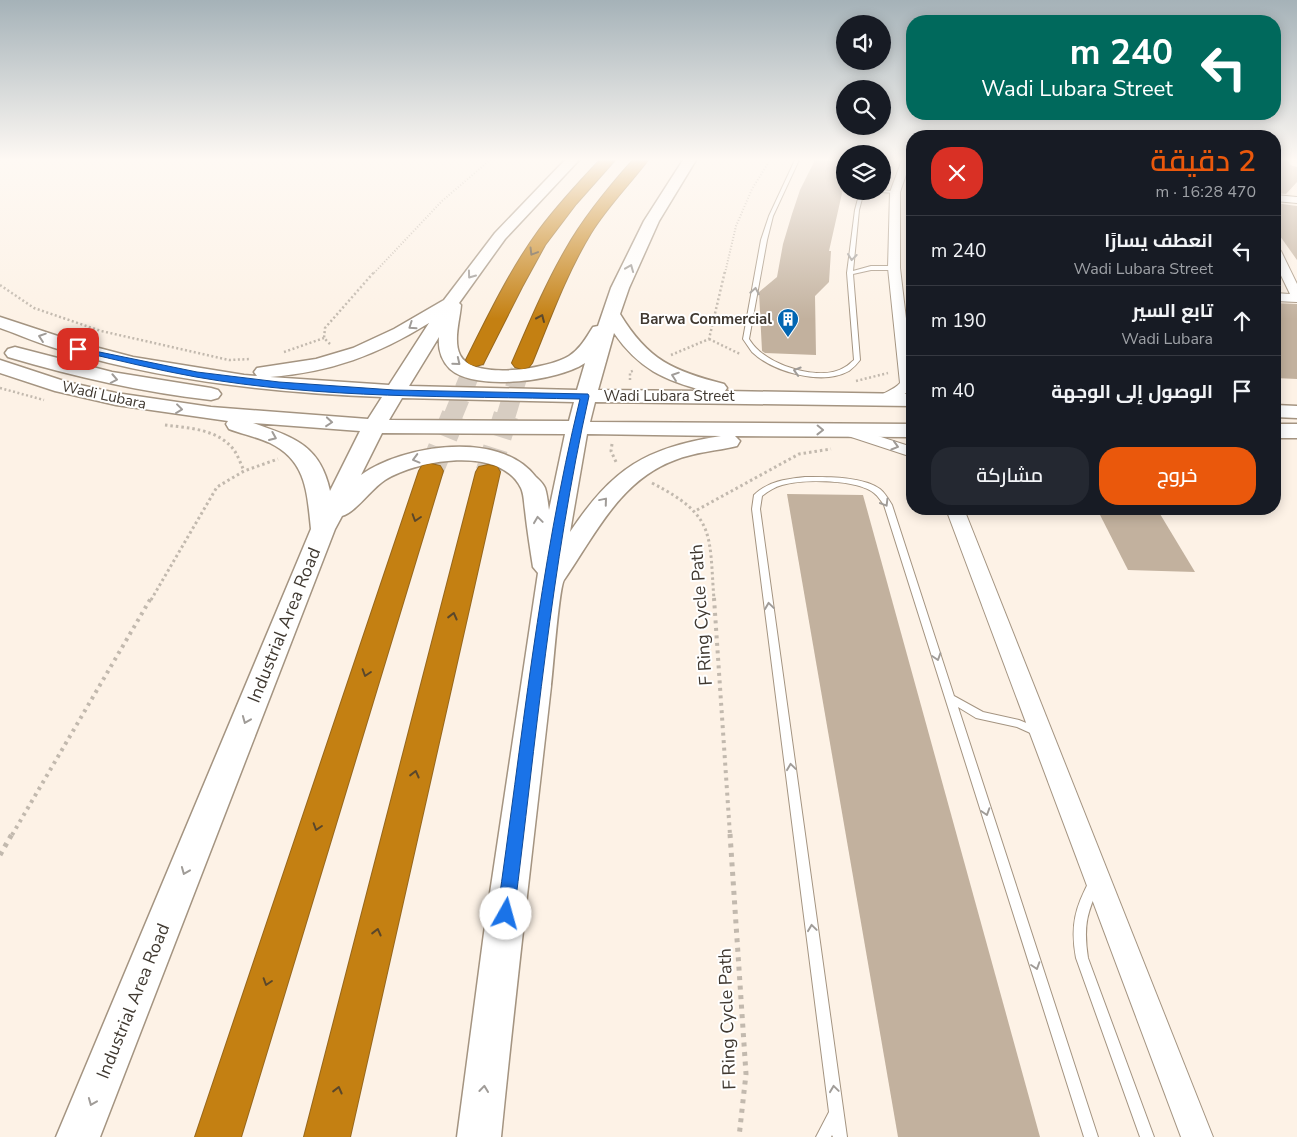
<!DOCTYPE html>
<html lang="ar">
<meta charset="utf-8">
<style>
:root{--surface:#171b24;--page:#242831;--text:#f1f3f6;--muted:#9ea1a6;--line:#363941;--accent:#ea580c}
body{margin:0;font-family:"Nunito Sans",Cairo,sans-serif;background:var(--page);color:var(--text);direction:rtl;height:100vh;display:flex;flex-direction:column;font-size:19px;white-space:nowrap}
*{box-sizing:border-box;margin:0}
p{font-size:16px;color:var(--muted)}
.icon{flex:none;width:28px;height:28px;fill:none;stroke:currentColor;stroke-width:2;stroke-linecap:round;stroke-linejoin:round}
.map{position:relative;flex:1;overflow:hidden;direction:ltr}
.sheet{position:absolute;left:906px;top:130px;width:375px;height:385px;display:flex;flex-direction:column;background:var(--surface);border-radius:20px;box-shadow:0 2px 12px #0003;direction:rtl}
.sheet>*{flex:none}
.banner{position:absolute;left:906px;top:15px;width:375px;height:105px;border-radius:20px;box-shadow:0 2px 12px #0003;direction:rtl;background:#00695c;color:#fff;overflow:hidden}
.fabs{position:absolute;left:836px;top:15px;display:grid;gap:10px}
.fabs a{display:grid;place-items:center;width:55px;height:55px;border-radius:50%;background:var(--surface);box-shadow:0 2px 12px #0003;font-size:25px}
.pin{position:absolute;display:grid;place-items:center;width:42px;height:42px;color:#fff;margin:-21px;border-radius:10px;box-shadow:0 2px 8px #0006}
.me{position:absolute;width:55px;margin:-28px;rotate:7deg;stroke-linejoin:round;filter:drop-shadow(0 0 4px #0008)}
.turn{display:flex;align-items:center;gap:18px;height:105px;padding:0 25px;font-size:22px}
.turn .icon{width:65px;height:65px;stroke-width:2.5}
.turn b{display:block;font-size:35px;line-height:42px}
.round{display:grid;place-items:center;flex:none;width:52px;height:52px;border-radius:20px;background:var(--page)}
.overview{display:flex;align-items:center;justify-content:space-between;height:85px;padding:0 25px}
h1{font-size:30px;font-weight:600;line-height:38px;color:var(--accent)}
.cta{display:flex;gap:10px;margin-top:auto;padding:10px 25px}
.cta a{flex:1;height:58px;border-radius:20px;background:var(--accent);color:#fff;font-size:20px;font-weight:600;line-height:58px;text-align:center}
.cta a+a{background:var(--page);color:var(--text)}
ul{padding:0;list-style:none}
li{display:flex;align-items:center;gap:15px;height:70px;padding:0 25px;border-top:1px solid var(--line)}
li div{flex:1}
li b{display:block;font-size:19px}
li em{font-style:normal}
.map>svg:first-child{display:block}
.building{fill:#c2b19e}
.lines{fill:none;stroke-linecap:round;stroke-linejoin:round}
.highway-tunnel-far1{stroke:#d7cdc2;stroke-width:19;stroke-dasharray:19 10;stroke-linecap:butt}
.highway-tunnel{stroke:#d7cdc2;stroke-width:25;stroke-dasharray:25 12;stroke-linecap:butt}
.lane-casing{stroke:#a49481;stroke-width:2}
.street-casing{stroke:#a49481;stroke-width:2}
.secondary-casing{stroke:#a49481;stroke-width:3}
.highway-casing{stroke:#96671d;stroke-width:2}
.path-far4{stroke:#c2b9ae;stroke-width:2;stroke-dasharray:1 2;stroke-linecap:butt}
.path-far3{stroke:#c2b9ae;stroke-width:2.5;stroke-dasharray:2 2.5;stroke-linecap:butt}
.path-far2{stroke:#c2b9ae;stroke-width:3;stroke-dasharray:2.5 3;stroke-linecap:butt}
.path-far1{stroke:#c2b9ae;stroke-width:4;stroke-dasharray:3 4.5;stroke-linecap:butt}
.path{stroke:#c2b9ae;stroke-width:5;stroke-dasharray:4 5.5;stroke-linecap:butt}
.lane{fill:#fff;fill-rule:evenodd}
.street{fill:#fff;fill-rule:evenodd}
.secondary{fill:#fff;fill-rule:evenodd}
.highway{fill:#c48012;fill-rule:evenodd}
.oneway{stroke:#5a472b}
.oneway2{stroke:#a09c98}
.route{fill:#1a73e8;stroke:#114b97}
.labels{text-anchor:middle;dominant-baseline:central;stroke-width:4;stroke-linejoin:round;paint-order:stroke}
.far-poi-label{font-size:15px;font-weight:bold;fill:#403931;stroke:#fff;text-anchor:end}
.far-street-label{font-size:15px;fill:#403931;stroke:#fff}
.street-label{font-size:18px;fill:#403931;stroke:#fff}
</style>
<div class="map">
<svg width="1297" height="1137" viewBox="0 0 1297 1137">
<rect width="100%" height="100%" fill="#fdf2e6"/>
<!-- building -->
<g class="building">
<polygon points="815,160 845,160 845,180 829,251 831,251 829,282 815,296 816,355 765,353 762,351 759,292 777,277 783,244 792,214 800,190"/>
<polygon points="1275,160 1288,160 1290,165 1297,167 1297,182 1286,194 1275,193"/>
<polygon points="1275,203 1297,206 1297,260 1275,229"/>
<polygon points="1275,303 1297,304 1297,379 1275,378"/>
<polygon points="787,494 863,495 1040,1137 898,1137"/>
<polygon points="1097,509 1157,509 1195,572 1128,570"/>
</g>
<g class="lines">
<!-- highway-tunnel-far1 -->
<g class="highway-tunnel-far1">
<polyline points="453,416 476,360"/>
<polyline points="506,416 522,363"/>
</g>
<!-- highway-tunnel -->
<g class="highway-tunnel">
<polyline points="431,471 454,415"/>
<polyline points="488,472 506,415"/>
</g>
<!-- lane casing -->
<g class="lane-casing">
<g id="lane">
<path d="M795,160H799L773,216L767,240L749,339C751,342 754,346 756,348C774,367 822,382 845,367C848,366 851,362 854,360L847,273L855,210L860,191H864L859,210L853,271L871,266H894L897,268L894,270H871L853,274L860,360C857,364 853,368 849,371C822,386 773,372 752,352C749,348 746,343 743,339L761,240L769,216Z"/>
<polygon points="882,190 897,192 895,193 880,192"/>
<path d="M805,477C826,477 862,476 880,489C885,493 889,500 892,505L954,696L983,712L1019,720L1041,729L1042,732L1041,735L1037,736L1017,727L976,718L958,707L1098,1137H1084L884,505C881,501 878,496 874,493C857,479 803,479 782,485C775,487 768,491 762,496L760,509L847,1137H833L832,1135L831,1137H816L829,1112L752,509L754,495C768,481 787,479 805,477Z"/>
<path d="M1095,877L1099,878L1101,882C1087,912 1083,925 1088,958L1154,1137H1140L1076,958C1070,926 1075,907 1091,878Z"/>
</g>
</g>
<!-- street casing -->
<g class="street-casing">
<g id="street">
<path d="M902,160H911L900,192V268L912,369V386C905,396 892,405 879,402L877,399C882,392 893,391 900,383L888,268L890,192Z"/>
<polygon points="1275,195 1297,197 1297,203 1275,201"/>
<polygon points="1275,248 1281,251 1297,284 1297,302 1275,301 1275,293 1290,294 1275,263"/>
<polygon points="844,425 912,447 912,457 839,433 836,430 839,427"/>
<polygon points="946,509 964,509 1213,1137 1181,1137"/>
</g>
</g>
<!-- secondary casing -->
<g class="secondary-casing">
<g id="secondary">
<path d="M565,160H579L505,239L459,303L461,305C460,319 453,341 460,355C473,381 548,369 569,356C580,349 586,338 593,327L598,326L611,288L644,221L683,160H696L659,221L629,288L620,314C648,360 673,371 724,384L727,388L725,391L912,394V406L595,402L590,422L912,424V437L735,436L740,441L737,446C716,451 695,452 675,460C620,480 595,535 564,580C559,587 553,671 551,686C534,836 516,986 501,1137H457L484,933L538,573L533,567C530,548 527,529 525,510C524,504 524,494 521,488C500,445 417,460 385,480C371,489 356,512 342,516L335,529L100,1137H56L311,529C307,493 307,461 270,443C257,437 242,434 229,429L226,424L228,421L116,405L55,391L0,373V360L67,382L116,393L211,407L368,419L382,397C274,393 165,381 61,350C40,344 20,335 0,328V317L76,342L133,357L244,375L257,376L254,372L257,368L316,359L353,348L394,329L444,300L495,233ZM429,323L389,385L270,377C331,372 377,355 429,323ZM614,333C639,369 664,380 705,391L598,390ZM439,337C438,349 441,360 450,369C475,392 559,381 585,363L577,390L409,386ZM402,398L574,402L569,421L389,420ZM253,423L360,431L330,491C320,444 292,437 253,423ZM382,433L565,434L549,510C548,503 547,494 545,488C543,483 538,479 535,476C499,430 403,445 361,475ZM587,434L721,436C645,448 613,468 570,532Z"/>
<path d="M15,347L112,372L211,388L218,390L221,394L218,398L211,400C142,392 75,377 8,357L5,353L8,349Z"/>
<polygon points="1275,405 1297,406 1297,418 1275,417"/>
<rect x="1275" y="424" width="22" height="14"/>
</g>
</g>
<!-- highway casing -->
<g class="highway-casing">
<g id="highway">
<path d="M600,160H615L576,204L545,245L522,287L483,364L476,366L469,364L466,360C488,316 510,270 539,230C558,205 579,182 600,160Z"/>
<path d="M633,160H648C629,185 607,207 591,233C566,274 550,319 532,363L529,367L522,369L515,367L512,363C529,324 545,285 566,249C584,217 608,188 633,160Z"/>
<polygon points="431,464 440,466 443,471 241,1137 195,1137 419,471 422,466"/>
<polygon points="488,465 497,467 500,472 350,1137 304,1137 476,472 479,467"/>
</g>
</g>
<!-- path-far4 -->
<g class="path-far4">
<polyline points="374,273 442,201 490,160"/>
<polyline points="725,273 736,226 752,189 770,160"/>
</g>
<!-- path-far3 -->
<g class="path-far3">
<polyline points="0,285 34,308 101,331 229,360 251,359"/>
<polyline points="709,339 740,354"/>
<polyline points="330,344 324,338 325,328 375,271"/>
<polyline points="284,352 324,338"/>
<polyline points="671,355 709,339 725,271"/>
<polyline points="630,380 630,372 635,370"/>
<polyline points="856,381 888,373"/>
<polyline points="0,388 44,400"/>
</g>
<!-- path-far2 -->
<g class="path-far2">
<path d="M165,425C189,428 218,429 234,450C238,456 241,464 244,471"/>
<polyline points="612,444 611,451 617,464"/>
<path d="M652,483C716,516 709,533 714,600"/>
<polyline points="697,510 799,454 831,449"/>
<polyline points="151,600 217,487 244,471 278,459"/>
</g>
<!-- path-far1 -->
<g class="path-far1">
<polyline points="714,598 730,835"/>
<polyline points="12,835 151,598"/>
</g>
<!-- path -->
<g class="path">
<polyline points="730,834 746,1074 739,1137"/>
<polyline points="0,855 12,834"/>
</g>
<!-- lane -->
<use href="#lane" class="lane"/>
<!-- street -->
<use href="#street" class="street"/>
<!-- secondary -->
<use href="#secondary" class="secondary"/>
<!-- highway -->
<use href="#highway" class="highway"/>
</g>
<!-- one-way arrows -->
<defs><path id="oneway-chevron" d="M-2-3.5L2.5 0L-2 3.5" fill="none" stroke-width="1.6" stroke-linecap="round" stroke-linejoin="round" transform="scale(1.25)"/></defs>
<g class="oneway">
<use href="#oneway-chevron" transform="translate(533 252) rotate(121)"/>
<use href="#oneway-chevron" transform="translate(541 318) rotate(-66)"/>
<use href="#oneway-chevron" transform="translate(416 518) rotate(108)"/>
<use href="#oneway-chevron" transform="translate(453 616) rotate(-76)"/>
<use href="#oneway-chevron" transform="translate(366 673) rotate(108)"/>
<use href="#oneway-chevron" transform="translate(415 774) rotate(-76)"/>
<use href="#oneway-chevron" transform="translate(317 827) rotate(108)"/>
<use href="#oneway-chevron" transform="translate(377 932) rotate(-76)"/>
<use href="#oneway-chevron" transform="translate(267 982) rotate(108)"/>
<use href="#oneway-chevron" transform="translate(338 1090) rotate(-76)"/>
</g>
<g class="oneway2">
<use href="#oneway-chevron" transform="translate(852 257) rotate(97)"/>
<use href="#oneway-chevron" transform="translate(630 268) rotate(-68)"/>
<use href="#oneway-chevron" transform="translate(471 275) rotate(126)"/>
<use href="#oneway-chevron" transform="translate(755 291) rotate(-80)"/>
<use href="#oneway-chevron" transform="translate(412 326) rotate(146)"/>
<use href="#oneway-chevron" transform="translate(42 337) rotate(-161)"/>
<use href="#oneway-chevron" transform="translate(457 362) rotate(39)"/>
<use href="#oneway-chevron" transform="translate(797 371) rotate(-163)"/>
<use href="#oneway-chevron" transform="translate(675 376) rotate(-161)"/>
<use href="#oneway-chevron" transform="translate(114 379) rotate(11)"/>
<use href="#oneway-chevron" transform="translate(179 409) rotate(7)"/>
<use href="#oneway-chevron" transform="translate(329 422) rotate(5)"/>
<use href="#oneway-chevron" transform="translate(820 430) rotate(1)"/>
<use href="#oneway-chevron" transform="translate(273 437) rotate(23)"/>
<use href="#oneway-chevron" transform="translate(895 446) rotate(17)"/>
<use href="#oneway-chevron" transform="translate(416 459) rotate(165)"/>
<use href="#oneway-chevron" transform="translate(604 501) rotate(-50)"/>
<use href="#oneway-chevron" transform="translate(885 503) rotate(59)"/>
<use href="#oneway-chevron" transform="translate(538 520) rotate(-98)"/>
<use href="#oneway-chevron" transform="translate(769 606) rotate(-98)"/>
<use href="#oneway-chevron" transform="translate(937 657) rotate(72)"/>
<use href="#oneway-chevron" transform="translate(246 720) rotate(112)"/>
<use href="#oneway-chevron" transform="translate(791 767) rotate(-98)"/>
<use href="#oneway-chevron" transform="translate(986 812) rotate(72)"/>
<use href="#oneway-chevron" transform="translate(185 871) rotate(112)"/>
<use href="#oneway-chevron" transform="translate(812 928) rotate(-98)"/>
<use href="#oneway-chevron" transform="translate(1036 966) rotate(72)"/>
<use href="#oneway-chevron" transform="translate(484 1089) rotate(-84)"/>
<use href="#oneway-chevron" transform="translate(834 1089) rotate(-98)"/>
<use href="#oneway-chevron" transform="translate(92 1102) rotate(112)"/>
</g>
<!-- sky -->
<linearGradient id="sky" x2="0" y2="1"><stop stop-color="#a5b2b8"/><stop offset="0.5" stop-color="#fef9f4"/><stop offset="1" stop-color="#fef9f4" stop-opacity="0"/></linearGradient>
<rect width="1297" height="319" fill="url(#sky)"/>
<!-- route -->
<path class="route" d="M75,347L197,372L279,382L394,390L588,394L589,396C551,566 536,741 514,914L511,919L506,921L500,919L497,914C522,742 539,567 580,399C454,396 321,399 196,377C157,370 117,360 78,351L73,349Z"/>
<!-- icons -->
<defs>
<g id="building-pin" transform="scale(1.125)"><path d="M0 17L-7.5 6A9.5 9.5 0 1 1 7.5 6Z" fill="#0266b2" stroke="#fff"/><path d="M-4-6H4V6H1V3H-1V6H-4ZM-2.5-4.3h1.7v1.8h-1.7ZM.8-4.3h1.7v1.8H.8ZM-2.5-1h1.7V.8h-1.7ZM.8-1h1.7V.8H.8Z" fill="#fff"/></g>
</defs>
<g fill-rule="evenodd">
<use href="#building-pin" x="788" y="319"/>
</g>
<g class="labels">
<!-- far-poi labels -->
<g class="far-poi-label">
<text x="772" y="319">Barwa Commercial</text>
</g>
<!-- far-street labels -->
<g class="far-street-label">
<text transform="translate(104 395) rotate(12)">Wadi Lubara</text>
<text x="669" y="396">Wadi Lubara Street</text>
</g>
<!-- street labels -->
<g class="street-label">
<text transform="translate(701 615) rotate(-94)">F Ring Cycle Path</text>
<text transform="translate(284 625) rotate(-68)">Industrial Area Road</text>
<text transform="translate(133 1001) rotate(-68)">Industrial Area Road</text>
<text transform="translate(727 1019) rotate(-92)">F Ring Cycle Path</text>
</g>
</g>
</svg>
<div class="fabs">
<a><svg class="icon" aria-label="sound" viewBox="0 0 24 24"><path d="M4 9h4l5-4v14l-5-4H4zM17 9q2 3 0 6"/></svg></a>
<a><svg class="icon" aria-label="search" viewBox="0 0 24 24"><circle cx="10" cy="10" r="6"/><path d="M15 15l6 6"/></svg></a>
<a><svg class="icon" aria-label="layers" viewBox="0 0 24 24"><path d="M12 4l9 5-9 5-9-5zM3 14l9 5 9-5"/></svg></a>
</div>
<div class="pin" style="left:78px;top:349px;background:#d93025"><svg class="icon" aria-label="arrive" viewBox="0 0 24 24"><path d="M6 21V4h12l-3 4 3 4H6"/></svg></div>
<svg class="me" style="left:506px;top:914px" viewBox="-20 -20 40 40"><circle r="19" fill="#fff"/><path d="M0-13L10 11 0 6-10 11z" fill="#1a73e8"/></svg>
<div class="banner">
<div class="turn"><svg class="icon" aria-label="left" viewBox="0 0 24 24"><path d="M17 20v-9H6M10 6l-5 5 5 5"/></svg><div><b>240 m</b>Wadi Lubara Street</div></div>
</div>
<section class="sheet">
<div class="overview"><div><h1>2 دقيقة</h1><p>470 m · 16:28</p></div><a class="round" style="background:#d93025;color:#fff"><svg class="icon" aria-label="close" viewBox="0 0 24 24"><path d="M6 6l12 12M18 6L6 18"/></svg></a></div>
<ul>
<li><svg class="icon" aria-label="left" viewBox="0 0 24 24"><path d="M17 20v-9H6M10 6l-5 5 5 5"/></svg><div><b>انعطف يسارًا</b><p>Wadi Lubara Street</p></div><em>240 m</em></li>
<li><svg class="icon" aria-label="ahead" viewBox="0 0 24 24"><path d="M12 20V5M6 11l6-6 6 6"/></svg><div><b>تابع السير</b><p>Wadi Lubara</p></div><em>190 m</em></li>
<li><svg class="icon" aria-label="arrive" viewBox="0 0 24 24"><path d="M6 21V4h12l-3 4 3 4H6"/></svg><div><b>الوصول إلى الوجهة</b></div><em>40 m</em></li>
</ul>
<div class="cta"><a>خروج</a><a>مشاركة</a></div>
</section>
</div>
